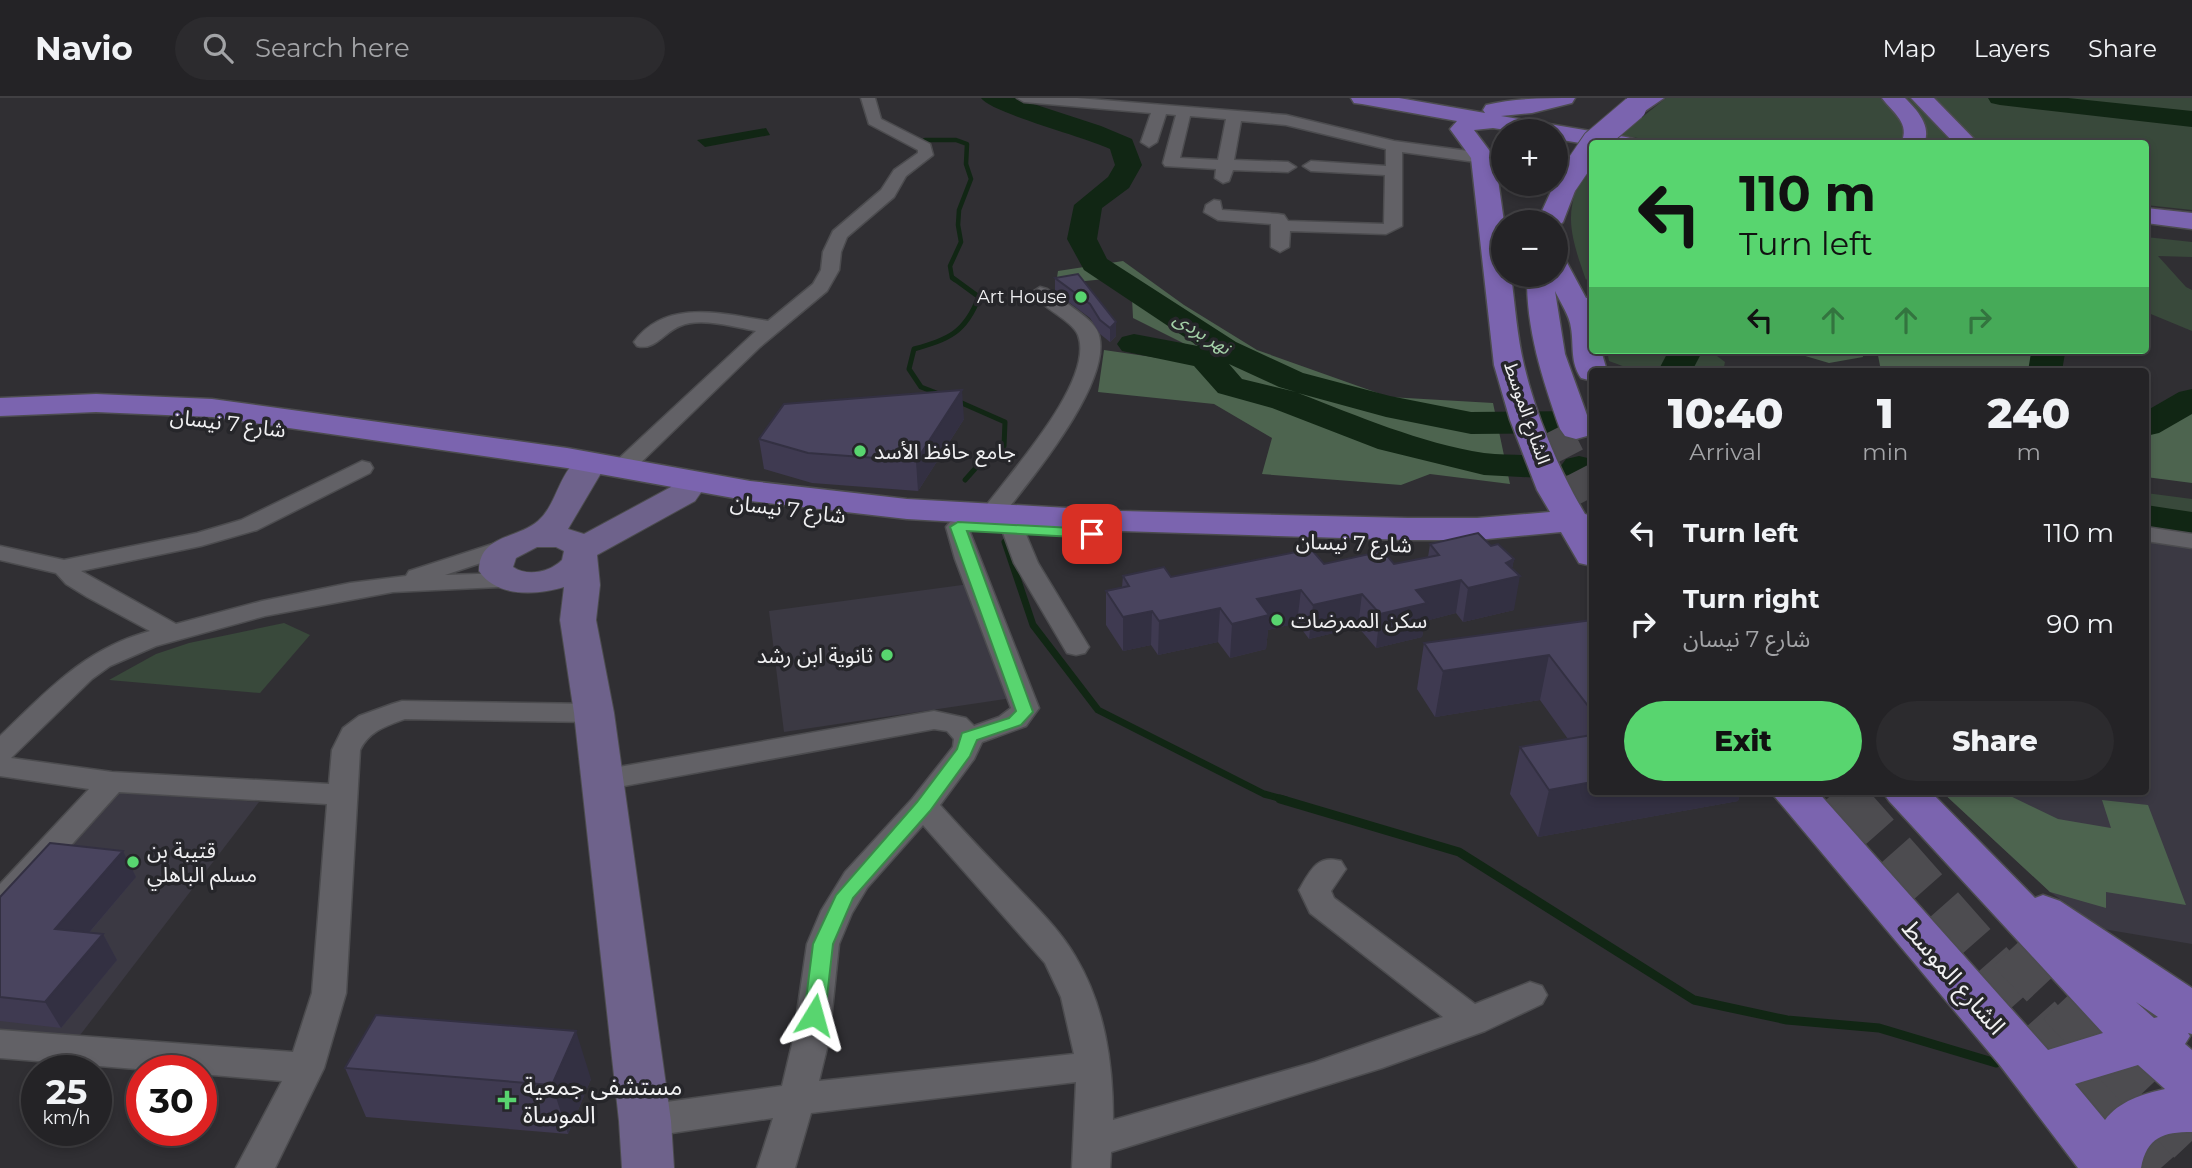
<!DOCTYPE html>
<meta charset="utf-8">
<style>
:root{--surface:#242326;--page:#2c2b2e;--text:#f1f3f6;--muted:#a3a4a7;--line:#414043;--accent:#58d56f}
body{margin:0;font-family:Montserrat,"Noto Sans Arabic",sans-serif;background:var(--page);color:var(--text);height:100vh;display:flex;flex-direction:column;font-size:26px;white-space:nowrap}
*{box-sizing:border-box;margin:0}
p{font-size:23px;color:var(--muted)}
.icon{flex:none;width:38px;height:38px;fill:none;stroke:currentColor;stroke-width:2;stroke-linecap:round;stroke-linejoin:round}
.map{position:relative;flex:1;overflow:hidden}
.details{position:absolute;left:1589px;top:270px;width:560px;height:427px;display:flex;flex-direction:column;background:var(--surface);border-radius:7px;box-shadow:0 4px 10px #0003,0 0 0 2px var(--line)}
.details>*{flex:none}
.banner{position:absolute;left:1589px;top:42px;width:560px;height:214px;border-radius:7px;box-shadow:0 4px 10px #0003,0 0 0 2px var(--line);background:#58d56f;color:#111;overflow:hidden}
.fabs{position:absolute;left:1491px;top:21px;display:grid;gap:14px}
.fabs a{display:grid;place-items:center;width:77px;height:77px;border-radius:50%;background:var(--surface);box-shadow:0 4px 10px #0003,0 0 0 2px var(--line);font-size:35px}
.speed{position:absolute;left:21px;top:957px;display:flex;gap:14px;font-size:35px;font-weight:700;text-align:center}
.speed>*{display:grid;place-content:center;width:91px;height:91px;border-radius:50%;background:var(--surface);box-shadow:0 4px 10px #0003,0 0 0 2px var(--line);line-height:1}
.speed small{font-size:18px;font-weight:400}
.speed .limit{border:10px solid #d22;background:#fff;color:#111}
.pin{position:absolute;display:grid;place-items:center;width:60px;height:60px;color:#fff;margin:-30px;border-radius:14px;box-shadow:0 4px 10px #0006}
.me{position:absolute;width:77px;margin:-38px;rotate:8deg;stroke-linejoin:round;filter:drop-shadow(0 0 5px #0008)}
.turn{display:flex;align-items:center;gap:24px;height:147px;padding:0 35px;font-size:32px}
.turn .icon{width:91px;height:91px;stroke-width:2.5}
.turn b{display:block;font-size:49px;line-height:60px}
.lanes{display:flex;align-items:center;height:66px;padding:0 35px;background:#0003;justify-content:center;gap:35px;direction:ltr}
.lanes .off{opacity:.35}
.eta{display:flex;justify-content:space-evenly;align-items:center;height:119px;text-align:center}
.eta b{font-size:42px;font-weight:800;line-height:49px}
.button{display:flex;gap:14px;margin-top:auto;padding:14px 35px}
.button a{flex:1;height:80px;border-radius:42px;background:var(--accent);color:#111;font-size:28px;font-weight:800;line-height:80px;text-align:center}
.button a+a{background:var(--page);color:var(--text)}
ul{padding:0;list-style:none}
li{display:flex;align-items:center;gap:21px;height:91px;padding:0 35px}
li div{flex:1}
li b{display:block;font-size:26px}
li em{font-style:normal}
header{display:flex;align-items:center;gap:42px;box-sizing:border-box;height:98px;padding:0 35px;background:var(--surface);border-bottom:2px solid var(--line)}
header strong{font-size:33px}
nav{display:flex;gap:38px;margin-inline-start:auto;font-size:24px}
.search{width:490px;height:63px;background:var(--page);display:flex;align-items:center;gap:18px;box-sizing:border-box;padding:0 24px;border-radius:38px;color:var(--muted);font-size:26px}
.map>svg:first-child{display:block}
.built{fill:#3b3943}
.green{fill:#39493b}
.forest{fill:#4d644f}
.water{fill:#112614}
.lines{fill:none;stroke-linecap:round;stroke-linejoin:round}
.stream-far3{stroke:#112614;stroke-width:4.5}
.stream-far2{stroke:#112614;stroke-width:5}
.stream-far1{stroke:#112614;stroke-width:7}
.stream{stroke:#112614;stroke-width:9}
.river{fill:#112614;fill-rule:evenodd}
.primary-tunnel-far2{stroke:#4d4c50;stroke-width:31;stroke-dasharray:31 16;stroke-linecap:butt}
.primary-tunnel-far1{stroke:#4d4c50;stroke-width:38;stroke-dasharray:38 19;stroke-linecap:butt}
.primary-tunnel{stroke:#4d4c50;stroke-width:49;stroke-dasharray:49 24;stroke-linecap:butt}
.street-casing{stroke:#4c4c4f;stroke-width:3}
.secondary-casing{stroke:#4c4c4f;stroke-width:2}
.primary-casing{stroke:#4c4c4f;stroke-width:3}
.street{fill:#626166;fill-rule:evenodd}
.secondary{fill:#6e628b;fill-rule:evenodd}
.primary{fill:#7b64af;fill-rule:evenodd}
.primary-bridge-casing{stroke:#4c4c4f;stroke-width:26;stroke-linecap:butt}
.primary-bridge{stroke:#7b64af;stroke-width:24}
.wall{fill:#3f3a51}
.shaded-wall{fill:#333042}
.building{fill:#49445e;stroke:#333042;stroke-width:2}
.route{fill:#58d56f;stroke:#398a48;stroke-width:2}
.poi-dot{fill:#58d56f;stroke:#26262a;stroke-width:2.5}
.labels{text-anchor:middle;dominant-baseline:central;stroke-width:7;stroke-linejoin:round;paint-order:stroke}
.far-poi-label{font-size:18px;fill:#f0f0f2;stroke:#26262a;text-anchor:end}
.far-street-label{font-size:18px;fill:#f0f0f2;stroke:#26262a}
.far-water-label{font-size:19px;font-style:italic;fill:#a4d1a8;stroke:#26262a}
.street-label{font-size:21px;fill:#f0f0f2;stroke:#26262a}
.poi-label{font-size:21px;fill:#f0f0f2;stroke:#26262a;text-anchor:start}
.near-street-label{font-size:24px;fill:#f0f0f2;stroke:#26262a}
.near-poi-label{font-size:24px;fill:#f0f0f2;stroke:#26262a;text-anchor:start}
</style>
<header>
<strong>Navio</strong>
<div class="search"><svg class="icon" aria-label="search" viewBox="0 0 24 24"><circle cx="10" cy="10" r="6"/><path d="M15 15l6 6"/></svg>Search here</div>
<nav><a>Map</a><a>Layers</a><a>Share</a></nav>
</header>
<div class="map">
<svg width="2192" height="1070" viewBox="0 0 2192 1070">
<rect width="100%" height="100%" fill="#302f33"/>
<!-- built -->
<g class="built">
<polygon points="2146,443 2192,449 2192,846 2103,831 2050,794 1941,693 2146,693"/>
<polygon points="977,485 1012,600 784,634 769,513"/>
<polygon points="116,693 259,704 74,945 0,938 0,824"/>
</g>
<!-- green -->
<g class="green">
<path d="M1666,0H1880C1893,13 1904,23 1904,42L1900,46H1672L1620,37Z"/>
<polygon points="1900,0 1913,0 1958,45 1920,45"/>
<polygon points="1932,0 2192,0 2192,112 2146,107 2146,46 1979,45"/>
<path d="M1592,66V175L1586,182C1570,137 1560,107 1592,66Z"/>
<polygon points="2146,139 2192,144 2192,159 2158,158 2186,189 2192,192 2192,233 2146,214"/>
<polygon points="1607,252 1669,252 1661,273 1636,273 1609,263"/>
<polygon points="1693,252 1709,252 1725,264 1723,273 1684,273"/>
<polygon points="2146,395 2192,401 2192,421 2146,414"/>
<polygon points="284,525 310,537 260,595 109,582 156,556 189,545"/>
</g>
<!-- forest -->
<g class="forest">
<polygon points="1123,163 1184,207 1257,252 1389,299 1493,305 1510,386 1430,376 1401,387 1262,376 1272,340 1214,306 1098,294 1104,252 1166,261 1185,246 1133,220 1132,200 1105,181 1056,186 1058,173"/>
<polygon points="1785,252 1862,252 1863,259 1829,265"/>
<polygon points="1877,252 2041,252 2042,255 2038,273 1881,273"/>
<polygon points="2192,312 2192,385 2146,379 2146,336 2160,331"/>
<polygon points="1941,693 2000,693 2058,721 2111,730 2102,702 2148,707 2186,807 2106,794 2106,810 2050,794"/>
</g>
<!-- water -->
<polygon class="water" points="766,30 770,37 705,49 697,42"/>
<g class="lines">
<!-- stream-far3 -->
<polyline class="stream-far3" points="925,42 956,42 967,46 966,66 971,81 959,112 958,127 961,144 950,168 952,180 955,182"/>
<!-- stream-far2 -->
<g class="stream-far2">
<path d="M944,298L921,289L909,271L914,251C949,241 965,235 979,199L953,180"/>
<polyline points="955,302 1005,324 1004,348 982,363 965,382"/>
</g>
<!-- stream-far1 -->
<polyline class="stream-far1" points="1005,444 1033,527 1098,612 1264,696 1286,702"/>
<!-- stream -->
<polyline class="stream" points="1280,701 1459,754 1694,902 1787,922 1879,930 1996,965"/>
<!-- river -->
<g class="river">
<path d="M981,0H1015L1101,28L1132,41L1142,67L1129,90L1102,110L1097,141L1107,161L1236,244L1303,275L1390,298L1471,314L1592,313V335L1471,336L1386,319L1298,295C1358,318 1420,345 1484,355C1508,358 1531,355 1554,361L1560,369L1554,377L1541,380L1484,377L1378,351L1272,310L1218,295L1194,268L1122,253L1117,246L1122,239L1134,236L1198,248L1084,172L1067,141L1074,107L1108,79L1115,67L1110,51C1086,39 991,15 981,0ZM1229,266L1279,289L1296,294L1242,281Z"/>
<polygon points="1988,0 2068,0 2192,13 2192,29 2000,7 1991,5"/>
<polygon points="1669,252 1703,252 1692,273 1658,273"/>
<polygon points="2029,252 2063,252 2065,255 2062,273 2028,273 2031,255"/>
<polygon points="2192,291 2192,316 2159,335 2146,338 2146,313 2179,294"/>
<polygon points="1579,358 1592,361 1592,377 1579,380 1566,377 1560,369 1566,361"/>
<polygon points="2146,407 2192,414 2192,438 2146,431"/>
</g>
<!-- primary-tunnel-far2 -->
<polyline class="primary-tunnel-far2" points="1555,331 1592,403"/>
<!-- primary-tunnel-far1 -->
<polyline class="primary-tunnel-far1" points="1836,693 1844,702"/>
<!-- primary-tunnel -->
<g class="primary-tunnel">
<polyline points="1843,701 2169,1070"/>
<polyline points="2011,851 2192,1043"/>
</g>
<!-- street casing -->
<g class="street-casing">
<g id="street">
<path d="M861,0H875L881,21L930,46L933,57L906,78L894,99L847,139L841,154L839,172L827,193L760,249L631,374H615L612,369L615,364L756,233C734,229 701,219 680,228C664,234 655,253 637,248L634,244C666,200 723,216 768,223L813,186L821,172L823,154L833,133L881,92L894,72L918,55V52L869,26Z"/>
<path d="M1017,0H1077L1286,17L1394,43L1483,55L1491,60L1483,65L1402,54V128L1386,136L1290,133L1289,149L1280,154L1271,149V126L1218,122L1204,114L1206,107L1214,102L1220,103L1222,112L1278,116L1284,117L1288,123L1384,126L1385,77L1311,73L1303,68L1311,63L1386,68V51L1286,27L1241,23L1234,62L1288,64L1296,69L1288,74L1233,72L1229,83L1223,85L1215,80L1216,71L1165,68L1163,65L1176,17L1166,16L1157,44L1149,49L1141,44L1151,15L1024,4ZM1190,18L1226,21L1218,62L1180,60Z"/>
<path d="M1040,189L1047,191C1058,200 1091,220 1097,232C1119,278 1028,385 999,422H983L979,417C1005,380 1096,284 1078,237C1073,223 1041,209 1031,195Z"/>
<path d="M362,363L370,365L373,370L370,375L257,432L201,448L81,473L176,526L262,503L350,485L406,478L409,473L514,439L523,441L526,446L523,451L445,477L511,475L520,478L524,483L520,488L393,494L265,518L156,548L110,568L92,581L11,660L112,674L329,686L332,652L343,630L359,618L392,606L402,603L594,606L604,609L608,615L604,621L594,624L405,621C386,628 369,633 360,652L346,895L324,970L275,1070H236L282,983L201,976V973H161L0,960V932L293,954L312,895L327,706L119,694L11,814L0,818V786L89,691L0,678V638C47,593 84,551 150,533L87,499L66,486L56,475L0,462V448L64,462L197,435L241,422Z"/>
<path d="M958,422L966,424L1039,610L1026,628L982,644L974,661L940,707C965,735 991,762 1017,789C1037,810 1060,832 1075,858C1105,908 1113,965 1113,1022L1315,964L1443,919L1310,815L1299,792C1310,773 1317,756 1341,763L1346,771L1331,793L1334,800L1475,906L1530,884L1542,888L1547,897L1542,906L1485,933L1382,970L1111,1054L1110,1070H1072L1076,984L811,1015L795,1070H757L773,1020L645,1039L632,1034L627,1023L632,1012L645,1007L782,988L793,942L807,846L821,813L845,774L912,701L953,649L954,641L947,633L934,631L602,692L592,689L587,682L592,675L602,672L934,613L966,620L974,628L999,619L1011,610L955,461L946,429L950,424ZM923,727L1045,865L1061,899L1074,956L819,983L829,942L839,846L852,815L867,790Z"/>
<polygon points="1014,425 1022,427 1038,465 1089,549 1085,555 1076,557 1067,555 1014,465 1002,432 1006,427"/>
<polygon points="2146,429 2192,436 2192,450 2146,443"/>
</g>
</g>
<!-- secondary casing -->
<g class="secondary-casing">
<path id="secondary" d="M591,356L602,358L607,365L568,431L584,436L671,389C682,376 687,372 704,376L709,383L695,403L597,457L600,487L596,522L614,615L671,1023L674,1070H622L619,1023L574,615L560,522L564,489C537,497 497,500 479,473C479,436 518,441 538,423C560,404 559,363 591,356ZM537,449H556L564,453L562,462C550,474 528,479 513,469L516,460Z"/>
</g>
<!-- primary casing -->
<g class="primary-casing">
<g id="primary">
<path d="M1351,0H1399L1485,15L1483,12L1486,7C1515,0 1546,0 1575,0L1572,5L1532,15L1501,18L1626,39L1634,41L1637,46L1592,47L1556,41V33H1512L1493,30L1474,32L1495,60L1504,124L1503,177H1511C1515,207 1517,238 1524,267C1536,318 1559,372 1585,416L1592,418V468L1579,465L1561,434L1477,442H1408L1121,433L907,421L750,403L567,370L212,319L96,314L0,318V300L96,296L212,301L567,350L750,383L907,401L1121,413L1408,420H1477L1550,414L1537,392L1510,322L1494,267L1471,60L1450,31L1457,23L1362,6L1354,5Z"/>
<polygon points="1637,0 1664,0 1642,15 1626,15 1623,10"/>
<path d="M1882,0H1905C1917,12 1932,28 1924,46H1901C1911,25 1893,15 1882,0Z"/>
<polygon points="1911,0 1934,0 1979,46 1955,46"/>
<polygon points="1566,78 1575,80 1578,85 1563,124 1556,130 1556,124 1537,124 1557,80"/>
<polygon points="2146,110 2192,115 2192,131 2146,125"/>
<path d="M1556,159L1565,161L1586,200L1592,199V252H1601L1607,273H1592V283L1581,280C1570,264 1574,248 1571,230C1570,218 1560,204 1555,193L1565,256L1592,331L1587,338L1576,341L1565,338L1560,331C1542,280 1526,231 1527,177H1556Z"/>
<path d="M1770,693H1817L2048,952L2103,935L1889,703L1882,693H1930L2035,800L2043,797L2060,803L2192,890V936L2188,935L2190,938L2185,946L2192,952V1034C2163,1034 2147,1039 2141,1070H2078L1999,966ZM2136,904L2158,919L2154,920ZM2138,967L2165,991C2143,996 2119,1003 2105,1022L2075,986Z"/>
</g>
</g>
<!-- street -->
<use href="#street" class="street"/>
<!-- secondary -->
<use href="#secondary" class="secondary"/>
<!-- primary -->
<use href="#primary" class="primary"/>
<!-- primary-bridge casing -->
<g class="primary-bridge-casing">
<polyline id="primary-bridge" points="1566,85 1594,44 1634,10"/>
</g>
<!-- primary-bridge -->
<use href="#primary-bridge" class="primary-bridge"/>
</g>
<!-- wall -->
<g class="wall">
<polygon points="1055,180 1116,224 1116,238 1110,244 1100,236 1090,220 1055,194"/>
<polygon points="964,321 918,393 812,385 764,371 759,341"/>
<polygon points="1430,446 1491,448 1514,461 1512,470 1514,512 1463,524 1456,515 1425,523 1422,539 1376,550 1358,529 1309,541 1297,525 1268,532 1266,551 1230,560 1218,544 1158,557 1151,547 1123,553 1106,527 1106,493 1122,489 1123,478 1171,479 1324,466 1394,466 1428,459"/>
<polygon points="1592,522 1592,693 1741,693 1738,703 1538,739 1510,696 1520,649 1568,641 1540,602 1435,619 1417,591 1424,545"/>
<polygon points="123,753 136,779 89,835 103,836 117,862 61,930 0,923 0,799"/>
<polygon points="345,970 591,981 568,1036 366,1019"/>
</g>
<!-- shaded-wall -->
<g class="shaded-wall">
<polygon points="1116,224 1116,238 1110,244 1110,230"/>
<polygon points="962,292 964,321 918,393 916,363"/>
<polygon points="1514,461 1510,481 1520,478 1514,512 1463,524 1468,490 1506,465"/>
<polygon points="1461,482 1456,515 1425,523 1422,539 1376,550 1380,516 1416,492"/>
<polygon points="1301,492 1297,525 1268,532 1266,551 1230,560 1232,526 1257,501"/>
<polygon points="1362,496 1358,529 1309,541 1313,507"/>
<polygon points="1220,510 1218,544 1158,557 1159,523"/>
<polygon points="1152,513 1151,547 1123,553 1123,519"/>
<polygon points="1549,557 1540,602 1435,619 1443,573"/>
<polygon points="1592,684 1592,693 1741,693 1738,703 1538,739 1549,692"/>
<polygon points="123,753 136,779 70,857 55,831"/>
<polygon points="103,836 117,862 61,930 45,904"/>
<polygon points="576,933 591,981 568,1036 552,987"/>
</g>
<!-- building -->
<g class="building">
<polygon points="1078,176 1116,224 1110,230 1100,222 1090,206 1055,180"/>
<polygon points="962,292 916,363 808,355 759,341 784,306"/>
<polygon points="1478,435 1491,448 1498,446 1514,461 1506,465 1520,478 1468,490 1461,482 1416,492 1427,505 1380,516 1362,496 1313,507 1301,492 1257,501 1269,517 1232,526 1220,510 1159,523 1152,513 1123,519 1106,493 1129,488 1123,478 1164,469 1171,479 1311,451 1324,466 1383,453 1394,466 1439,457 1430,446"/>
<polygon points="1592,522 1592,613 1549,557 1443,573 1424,545"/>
<polygon points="1592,637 1592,684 1549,692 1520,649"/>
<polygon points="50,745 123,753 55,831 103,836 45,904 0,899 0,799"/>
<polygon points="376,917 576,933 552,987 345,970"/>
</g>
<!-- route -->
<polygon class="route" points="958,424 1092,431 1099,436 1092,440 967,433 1033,614 1021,627 977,642 970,658 930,713 853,800 833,846 825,917 822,923 814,925 807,923 804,917 813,846 836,797 917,704 957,651 962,635 1009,620 1016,613 950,429"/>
<!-- markers -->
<g class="poi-dot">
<circle cx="1081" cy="199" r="7"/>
<circle cx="860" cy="353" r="7"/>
<circle cx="1277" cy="522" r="7"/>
<circle cx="887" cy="557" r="7"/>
<circle cx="133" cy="764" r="7"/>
<path d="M503.5 991.5h7v7h7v7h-7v7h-7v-7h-7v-7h7z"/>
</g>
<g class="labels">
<!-- far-poi labels -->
<g class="far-poi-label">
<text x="1067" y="199">Art House</text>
</g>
<!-- far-street labels -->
<g class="far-street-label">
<text transform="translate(1527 315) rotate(71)">الشارع الموسط</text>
</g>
<!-- far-water labels -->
<g class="far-water-label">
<text transform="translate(1202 235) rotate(32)">نهر بردى</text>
</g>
<!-- street labels -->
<g class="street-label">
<text transform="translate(228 325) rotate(7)">شارع 7 نيسان</text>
<text transform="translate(788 411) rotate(7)">شارع 7 نيسان</text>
<text transform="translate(1354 445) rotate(2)">شارع 7 نيسان</text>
</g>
<!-- poi labels -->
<g class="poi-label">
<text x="874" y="353">جامع حافظ الأسد</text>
<text x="1291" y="522">سكن الممرضات</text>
<text x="873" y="557" text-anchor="end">ثانوية ابن رشد</text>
<text x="147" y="752">قتيبة بن<tspan x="147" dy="24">مسلم الباهلي</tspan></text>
</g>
<!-- near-street labels -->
<g class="near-street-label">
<text transform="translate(1954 879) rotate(49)">الشارع الموسط</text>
</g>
<!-- near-poi labels -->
<g class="near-poi-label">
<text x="523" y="988">مستشفى جمعية<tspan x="523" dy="28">الموساة</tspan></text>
</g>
</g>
</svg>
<div class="fabs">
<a>+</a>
<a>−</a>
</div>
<div class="speed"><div>25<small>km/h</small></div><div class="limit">30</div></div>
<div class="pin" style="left:1092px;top:436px;background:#d93025"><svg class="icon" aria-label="arrive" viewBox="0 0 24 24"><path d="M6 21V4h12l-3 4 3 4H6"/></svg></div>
<svg class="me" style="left:814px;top:917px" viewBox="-20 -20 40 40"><path d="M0-17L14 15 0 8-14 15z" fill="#58d56f" stroke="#fff" stroke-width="4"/></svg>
<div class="banner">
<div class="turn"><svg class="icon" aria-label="left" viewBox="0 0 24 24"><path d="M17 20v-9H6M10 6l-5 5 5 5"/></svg><div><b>110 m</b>Turn left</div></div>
<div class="lanes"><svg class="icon" aria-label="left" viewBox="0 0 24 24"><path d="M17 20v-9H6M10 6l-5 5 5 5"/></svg><svg class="icon off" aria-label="ahead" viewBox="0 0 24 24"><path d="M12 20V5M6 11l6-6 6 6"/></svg><svg class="icon off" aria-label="ahead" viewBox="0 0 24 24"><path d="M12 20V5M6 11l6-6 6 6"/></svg><svg class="icon off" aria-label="right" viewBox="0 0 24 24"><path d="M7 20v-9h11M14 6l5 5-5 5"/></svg></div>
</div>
<section class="details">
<div class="eta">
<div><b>10:40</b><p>Arrival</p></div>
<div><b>1</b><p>min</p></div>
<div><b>240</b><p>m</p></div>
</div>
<ul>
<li><svg class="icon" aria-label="left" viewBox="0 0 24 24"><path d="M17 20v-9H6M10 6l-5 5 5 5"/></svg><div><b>Turn left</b></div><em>110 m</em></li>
<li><svg class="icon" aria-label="right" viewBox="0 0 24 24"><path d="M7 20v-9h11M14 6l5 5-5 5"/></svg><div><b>Turn right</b><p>شارع 7 نيسان</p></div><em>90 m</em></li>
</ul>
<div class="button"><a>Exit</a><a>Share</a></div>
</section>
</div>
